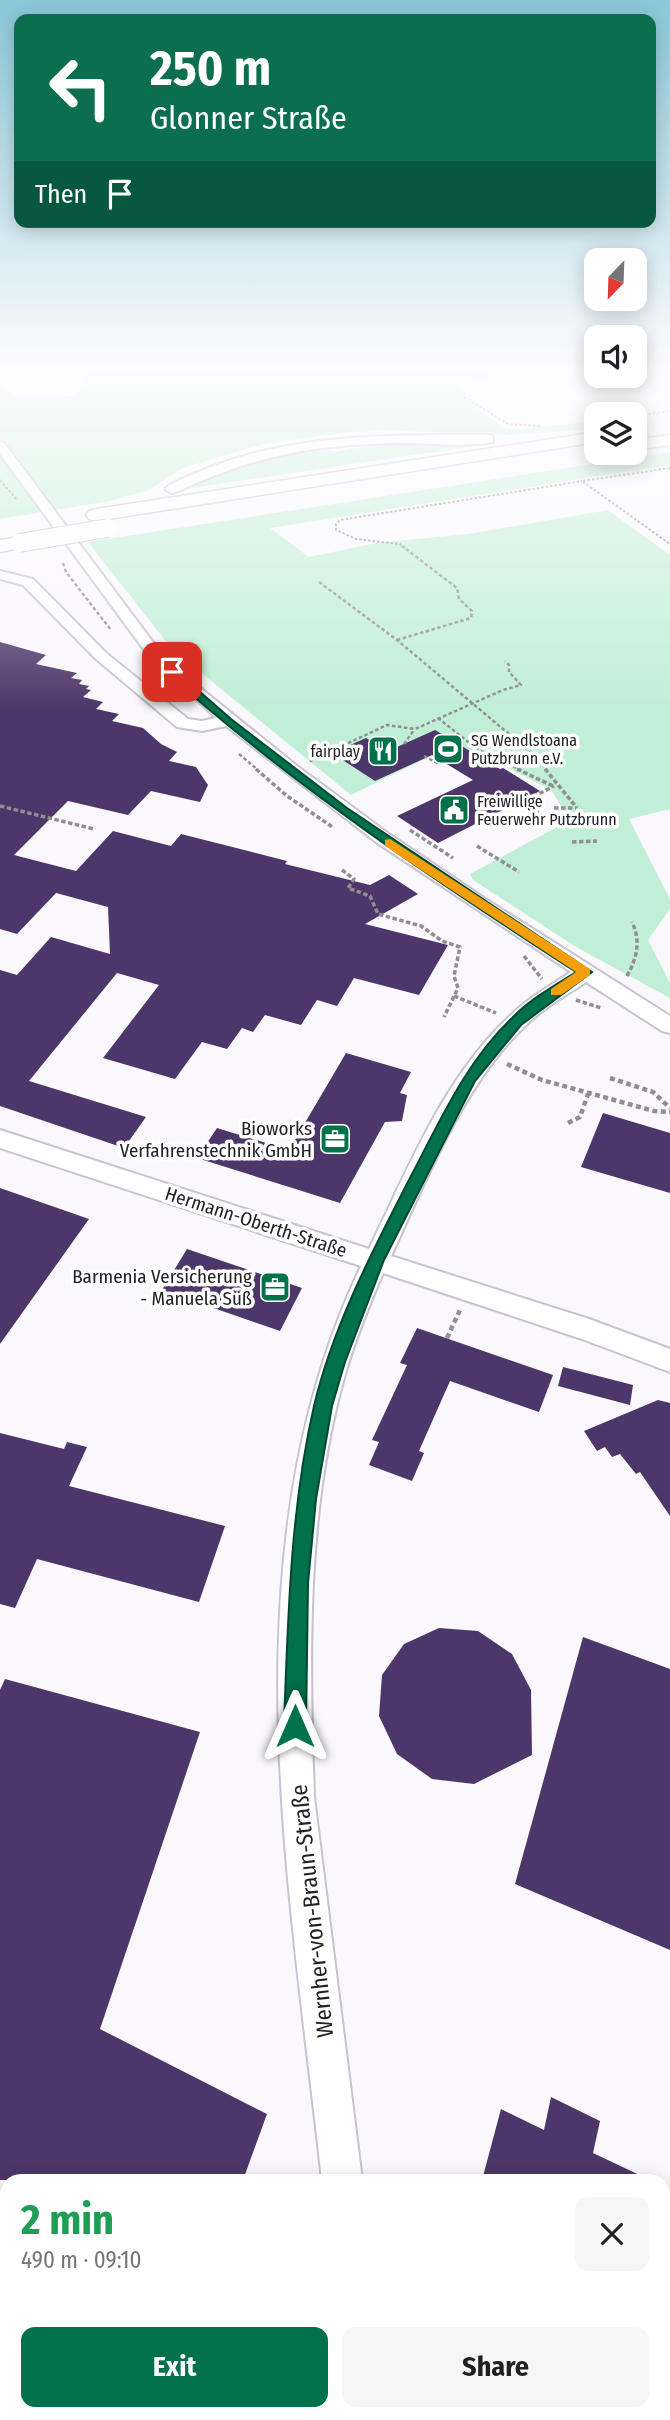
<!DOCTYPE html>
<meta charset="utf-8">
<style>
:root{--surface:#fff;--page:#f6f6f6;--text:#202124;--muted:#757577;--accent:#00714a}
body{margin:0;font-family:"Fira Sans Condensed",sans-serif;background:var(--page);color:var(--text);height:100vh;display:flex;flex-direction:column;font-size:26px;white-space:nowrap}
*{box-sizing:border-box;margin:0}
p{font-size:23px;color:var(--muted)}
.icon{flex:none;width:38px;height:38px;fill:none;stroke:currentColor;stroke-width:2;stroke-linecap:round;stroke-linejoin:round}
.map{position:relative;flex:1;overflow:hidden}
.panel{position:absolute;left:0px;top:2174px;width:670px;height:247px;display:flex;flex-direction:column;background:var(--surface);border-radius:21px 21px 0 0;box-shadow:0 4px 18px #0003}
.panel>*{flex:none}
.top-card{position:absolute;left:14px;top:14px;width:642px;height:214px;border-radius:14px;box-shadow:0 4px 18px #0003;background:#0b6e4f;color:#fff;overflow:hidden}
.needle{width:46px;rotate:203deg}
.tools{position:absolute;left:584px;top:248px;display:grid;gap:14px}
.tools a{display:grid;place-items:center;width:63px;height:63px;border-radius:14px;background:var(--surface);box-shadow:0 4px 18px #0003;font-size:35px}
.pin{position:absolute;display:grid;place-items:center;width:60px;height:60px;color:#fff;margin:-30px;border-radius:14px;box-shadow:0 4px 10px #0006}
.me{position:absolute;width:77px;margin:-38px;rotate:0deg;stroke-linejoin:round;filter:drop-shadow(0 0 5px #0008)}
.turn{display:flex;align-items:center;gap:24px;height:147px;padding:0 21px;font-size:32px}
.turn .icon{width:91px;height:91px;stroke-width:2.5}
.turn b{display:block;font-size:49px;line-height:60px}
.then{display:flex;align-items:center;height:66px;padding:0 21px;background:#0003;gap:14px;font-size:26px}
.round{display:grid;place-items:center;flex:none;width:74px;height:74px;border-radius:14px;background:var(--page)}
.headline{display:flex;align-items:center;justify-content:space-between;height:119px;padding:0 21px}
h1{font-size:42px;font-weight:700;line-height:52px;color:#1e9e55}
.action{display:flex;gap:14px;margin-top:auto;padding:14px 21px}
.action a{flex:1;height:80px;border-radius:14px;background:var(--accent);color:#fff;font-size:28px;font-weight:700;line-height:80px;text-align:center}
.action a+a{background:var(--page);color:var(--text)}
.map>svg:first-child{display:block}
.green{fill:#c0efd5}
.building{fill:#4d3669}
.lines{fill:none;stroke-linecap:round;stroke-linejoin:round}
.minor-casing{stroke:#c8c3d1;stroke-width:4}
.highway-casing{stroke:#c8c3d1;stroke-width:3}
.path-far3{stroke:#908e93;stroke-width:2;stroke-dasharray:2.5 2;stroke-linecap:butt}
.path-far2{stroke:#908e93;stroke-width:2.5;stroke-dasharray:3.5 2.5;stroke-linecap:butt}
.path-far1{stroke:#908e93;stroke-width:3.5;stroke-dasharray:4.5 2.5;stroke-linecap:butt}
.path{stroke:#908e93;stroke-width:4.5;stroke-dasharray:5 3.5;stroke-linecap:butt}
.minor{fill:#fff;fill-rule:evenodd}
.highway{fill:#fff;fill-rule:evenodd}
.highway-bridge-casing{stroke:#c8c3d1;stroke-width:20;stroke-linecap:butt}
.highway-bridge{stroke:#fff;stroke-width:18}
.route{fill:#00714a;stroke:#004930;stroke-width:2}
.slow{fill:#f59e0b}
.labels{text-anchor:middle;dominant-baseline:central;stroke-width:7;stroke-linejoin:round;paint-order:stroke}
.far-poi-label{font-size:16px;fill:#232126;stroke:#fff;text-anchor:start}
.poi-label{font-size:19px;fill:#232126;stroke:#fff;text-anchor:end}
.street-label{font-size:19px;fill:#232126;stroke:#fff}
.near-street-label{font-size:23px;fill:#232126;stroke:#fff}
</style>
<div class="map">
<svg width="670" height="2420" viewBox="0 0 670 2420">
<rect width="100%" height="100%" fill="#faf8fd"/>
<!-- green -->
<g class="green">
<polygon points="82,370 510,370 461,385 467,395 461,396 504,428 521,429 597,421 597,429 507,435 380,430 318,436 263,444 183,468 149,490 110,501 0,519 0,384 15,397 76,396 87,380"/>
<polygon points="388,442 465,442 474,446 191,488 189,485 230,468 285,452 340,451"/>
<polygon points="670,452 670,465 270,528 309,557 376,543 468,534 608,510 670,555 670,809 629,819 670,899 670,909 648,940 670,983 670,998 576,947 473,880 470,874 570,820 551,790 496,762 467,776 433,755 351,795 171,648 88,542"/>
</g>
<!-- building -->
<g class="building">
<polygon points="0,642 46,655 36,664 77,673 71,678 82,680 79,684 89,686 86,689 91,690 83,697 103,702 96,709 119,714 112,721 143,728 161,744 177,752 169,761 196,767 208,785 200,802 151,791 128,815 68,801 14,855 76,871 113,831 171,846 181,834 287,861 285,864 370,885 389,875 418,894 365,924 448,945 419,995 354,978 337,1006 317,1000 301,1025 265,1015 253,1032 242,1028 227,1049 202,1042 175,1079 103,1058 159,985 117,973 29,1081 146,1117 124,1148 0,1106 0,970 17,975 51,937 110,954 108,907 56,893 17,934 0,929"/>
<polygon points="435,730 500,769 503,768 540,791 438,843 397,816 473,780 432,755 375,781 332,753 366,738 388,751"/>
<polygon points="346,1053 411,1072 400,1093 407,1095 402,1121 385,1122 340,1203 197,1158 217,1128 289,1150"/>
<polygon points="603,1113 670,1133 670,1193 581,1167"/>
<polygon points="0,1188 89,1219 0,1344"/>
<polygon points="187,1249 302,1288 280,1331 162,1290"/>
<polygon points="417,1328 553,1375 539,1412 450,1381 419,1451 424,1453 412,1481 369,1465 379,1442 372,1440 407,1365 400,1363"/>
<polygon points="563,1367 633,1385 630,1405 558,1386"/>
<polygon points="658,1400 670,1403 670,1516 640,1472 636,1474 620,1454 612,1457 605,1447 597,1451 584,1431"/>
<polygon points="0,1433 64,1449 67,1442 87,1447 69,1486 225,1526 199,1602 37,1559 15,1608 0,1604"/>
<polygon points="439,1628 478,1631 512,1654 531,1690 532,1755 474,1784 432,1779 397,1754 379,1716 382,1675 404,1644"/>
<polygon points="583,1637 670,1669 670,1950 515,1884"/>
<polygon points="5,1679 200,1732 100,2029 267,2114 243,2180 0,2180 0,1690"/>
<polygon points="551,2097 600,2121 593,2153 650,2180 482,2180 501,2109 544,2130"/>
</g>
<g class="lines">
<!-- minor casing -->
<g class="minor-casing">
<g id="minor">
<path d="M489,435L493,436V442C463,448 427,442 396,443C310,445 254,456 176,492L171,493L165,489C174,480 191,476 203,470C294,433 392,435 489,435Z"/>
<path d="M0,442L4,443L152,641L204,691L297,766L389,834L484,898L670,1016V1033L662,1031L586,982C565,996 543,1008 525,1026C463,1085 427,1179 391,1256L589,1319L670,1349V1372L582,1339L383,1273C368,1308 354,1342 344,1378C306,1512 309,1659 314,1797L362,2180H322C289,1879 226,1551 361,1266L0,1148V1130L369,1249C408,1169 444,1077 510,1016C528,998 550,986 571,972L376,842L226,726L202,731L177,727L96,659L23,585L0,579V571L33,579L106,653L188,719L202,721L216,718L142,647L0,454Z"/>
<rect x="324" y="2413" width="44" height="7"/>
</g>
</g>
<!-- highway casing -->
<g class="highway-casing">
<g id="highway">
<polygon points="597,432 597,442 96,521 89,519 86,515 89,511 96,509"/>
<polygon points="670,435 670,445 635,450 635,440"/>
<polygon points="19,537 26,539 29,543 26,547 0,552 0,540"/>
</g>
</g>
<!-- path-far3 -->
<g class="path-far3">
<polyline points="464,397 508,424 541,426"/>
<polyline points="635,416 670,411"/>
<polyline points="670,468 582,481 670,544"/>
<polyline points="0,480 17,500"/>
<polyline points="405,548 400,544 356,539 336,530 336,524 340,520 582,481"/>
</g>
<!-- path-far2 -->
<g class="path-far2">
<polyline points="63,563 66,572 111,630"/>
<polyline points="319,582 397,640 534,755 547,770"/>
<polyline points="397,640 471,618 472,611 459,599 457,588 402,546"/>
<polyline points="438,718 477,749 521,770"/>
<polyline points="404,744 414,730"/>
<polyline points="239,754 258,770"/>
<polyline points="424,756 439,764"/>
<polyline points="310,761 387,725 415,729 503,690 521,685 509,672 509,665 505,661"/>
</g>
<!-- path-far1 -->
<g class="path-far1">
<polyline points="256,769 287,796 334,828"/>
<polyline points="517,769 553,786"/>
<polyline points="545,769 577,808"/>
<polyline points="525,799 521,803 541,814"/>
<polyline points="527,800 554,786"/>
<polyline points="0,806 94,829"/>
<polyline points="554,808 576,808"/>
<polyline points="410,830 453,858"/>
<polyline points="572,842 597,841"/>
<polyline points="477,846 519,872"/>
<polyline points="342,870 354,879 348,888 370,896 378,914 421,926 442,941 460,947 454,976 458,988 444,1017"/>
<polyline points="524,956 542,979"/>
<path d="M627,976C637,958 641,941 632,922"/>
<polyline points="454,996 496,1013"/>
<polyline points="576,1000 601,1008"/>
</g>
<!-- path -->
<g class="path">
<polyline points="507,1064 542,1080 654,1111 670,1112"/>
<polyline points="610,1078 653,1092 670,1108"/>
<polyline points="568,1123 580,1117 588,1094"/>
<polyline points="447,1338 460,1310"/>
</g>
<!-- minor -->
<use href="#minor" class="minor"/>
<!-- highway -->
<use href="#highway" class="highway"/>
<!-- highway-bridge casing -->
<g class="highway-bridge-casing">
<polyline id="highway-bridge" points="19,543 108,528"/>
</g>
<!-- highway-bridge -->
<use href="#highway-bridge" class="highway-bridge"/>
</g>
<!-- sky -->
<linearGradient id="sky" x2="0" y2="1"><stop stop-color="#8ac7d8"/><stop offset="0.52" stop-color="#fdfcfe"/><stop offset="1" stop-color="#fdfcfe" stop-opacity="0"/></linearGradient>
<rect width="670" height="709" fill="url(#sky)"/>
<!-- route -->
<path class="route" d="M168,670H175L231,719L347,808L592,972L521,1025L475,1081L384,1260L345,1362L332,1406L316,1499L308,1583L306,1726L302,1734L295,1737L287,1734L284,1726C288,1619 290,1511 314,1406C333,1326 373,1250 410,1178C440,1121 465,1063 512,1018C530,999 554,986 576,972C434,880 295,787 168,674Z"/>
<!-- slow -->
<polygon class="slow" points="390,839 590,969 590,975 561,995 551,995 551,989 576,972 385,846 385,840"/>
<!-- icons -->
<defs>
<g id="stadium-square" transform="scale(1.575)"><rect x="-9" y="-9" width="18" height="18" rx="4" fill="#00714a" stroke="#fff"/><path d="M0-5a6.5 5 0 1 0 0 10a6.5 5 0 1 0 0-10ZM-3.5-1.8h7v3.6h-7Z" fill="#fff"/></g>
<g id="restaurant-square" transform="scale(1.575)"><rect x="-9" y="-9" width="18" height="18" rx="4" fill="#00714a" stroke="#fff"/><path d="M-5-6h1v4h1v-4h1v4h1v-4h1v5L-1.5 .5V6h-2V.5L-5-1ZM5-6V6H3V1.5H1.5Q1.5-4 5-6Z" fill="#fff"/></g>
<g id="civic-square" transform="scale(1.575)"><rect x="-9" y="-9" width="18" height="18" rx="4" fill="#00714a" stroke="#fff"/><path d="M-.6-6.5H3V-4.5H.6V-3L4-1V1h2V6H-6V1h2V-1L-.6-3ZM-1.2 2.5V6h2.4V2.5Z" fill="#fff"/></g>
<g id="office-square" transform="scale(1.575)"><rect x="-9" y="-9" width="18" height="18" rx="4" fill="#00714a" stroke="#fff"/><path d="M-6-3h4V-5.5h4V-3h4V5H-6ZM-1-4.5V-3h2v-1.5ZM-6 0V1H6V0Z" fill="#fff"/></g>
</defs>
<g fill-rule="evenodd">
<use href="#stadium-square" x="448" y="749"/>
<use href="#restaurant-square" x="383" y="751"/>
<use href="#civic-square" x="454" y="810"/>
<use href="#office-square" x="335" y="1139"/>
<use href="#office-square" x="275" y="1287"/>
</g>
<g class="labels">
<!-- far-poi labels -->
<g class="far-poi-label">
<text x="471" y="740">SG Wendlstoana<tspan x="471" dy="18">Putzbrunn e.V.</tspan></text>
<text x="360" y="751" text-anchor="end">fairplay</text>
<text x="477" y="801">Freiwillige<tspan x="477" dy="18">Feuerwehr Putzbrunn</tspan></text>
</g>
<!-- poi labels -->
<g class="poi-label">
<text x="312" y="1128">Bioworks<tspan x="312" dy="22">Verfahrenstechnik GmbH</tspan></text>
<text x="252" y="1276">Barmenia Versicherung<tspan x="252" dy="22">- Manuela Süß</tspan></text>
</g>
<!-- street labels -->
<g class="street-label">
<text transform="translate(256 1222) rotate(18)">Hermann-Oberth-Straße</text>
</g>
<!-- near-street labels -->
<g class="near-street-label">
<text transform="translate(312 1911) rotate(-96)">Wernher-von-Braun-Straße</text>
</g>
</g>
</svg>
<div class="tools">
<a><svg class="needle" viewBox="-14 -14 28 28"><path d="M0-13l5 13h-10z" fill="#e53935"/><path d="M0 13l5-13h-10z" fill="#757577"/></svg></a>
<a><svg class="icon" aria-label="sound" viewBox="0 0 24 24"><path d="M4 9h4l5-4v14l-5-4H4zM17 9q2 3 0 6"/></svg></a>
<a><svg class="icon" aria-label="layers" viewBox="0 0 24 24"><path d="M12 4l9 5-9 5-9-5zM3 14l9 5 9-5"/></svg></a>
</div>
<div class="pin" style="left:172px;top:672px;background:#d93025"><svg class="icon" aria-label="arrive" viewBox="0 0 24 24"><path d="M6 21V4h12l-3 4 3 4H6"/></svg></div>
<svg class="me" style="left:295px;top:1726px" viewBox="-20 -20 40 40"><path d="M0-17L14 15 0 8-14 15z" fill="#00714a" stroke="#fff" stroke-width="4"/></svg>
<div class="top-card">
<div class="turn"><svg class="icon" aria-label="left" viewBox="0 0 24 24"><path d="M17 20v-9H6M10 6l-5 5 5 5"/></svg><div><b>250 m</b>Glonner Straße</div></div>
<div class="then">Then<svg class="icon" aria-label="arrive" viewBox="0 0 24 24"><path d="M6 21V4h12l-3 4 3 4H6"/></svg></div>
</div>
<section class="panel">
<div class="headline"><div><h1>2 min</h1><p>490 m · 09:10</p></div><a class="round"><svg class="icon" aria-label="close" viewBox="0 0 24 24"><path d="M6 6l12 12M18 6L6 18"/></svg></a></div>
<div class="action"><a>Exit</a><a>Share</a></div>
</section>
</div>
